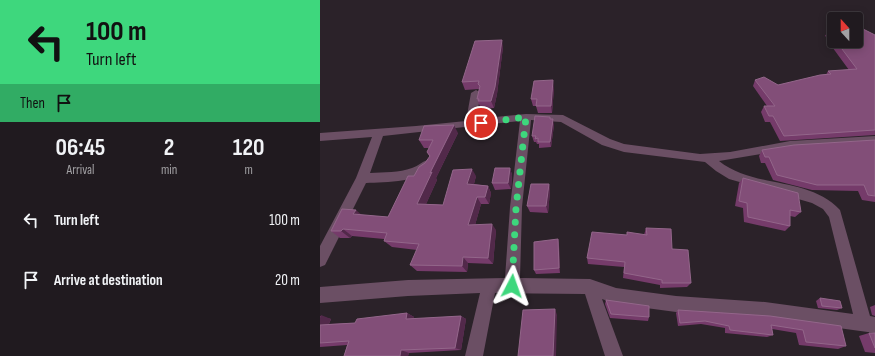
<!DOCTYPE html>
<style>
:root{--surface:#201a1f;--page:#282328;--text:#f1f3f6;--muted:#a2a1a4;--line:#3d383d}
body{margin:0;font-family:"Sofia Sans Condensed",sans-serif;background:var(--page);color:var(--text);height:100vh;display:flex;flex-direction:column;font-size:15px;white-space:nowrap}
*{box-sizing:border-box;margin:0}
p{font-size:13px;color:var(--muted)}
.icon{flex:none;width:22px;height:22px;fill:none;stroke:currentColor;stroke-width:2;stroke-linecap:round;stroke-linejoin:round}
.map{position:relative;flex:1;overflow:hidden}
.details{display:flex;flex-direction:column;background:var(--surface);width:320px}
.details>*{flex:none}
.top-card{background:#3ed77d;color:#111;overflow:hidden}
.needle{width:26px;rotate:339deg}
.fabs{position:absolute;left:507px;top:12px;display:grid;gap:8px}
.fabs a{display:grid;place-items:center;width:36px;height:36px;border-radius:4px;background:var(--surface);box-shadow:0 2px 10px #0003,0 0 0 1px var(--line);font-size:20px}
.pin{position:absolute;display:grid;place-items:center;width:34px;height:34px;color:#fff;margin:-17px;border:2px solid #fff;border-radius:50%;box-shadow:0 1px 4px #0007}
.me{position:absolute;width:44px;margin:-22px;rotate:4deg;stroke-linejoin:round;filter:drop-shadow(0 0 3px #0008)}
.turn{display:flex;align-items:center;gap:14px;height:84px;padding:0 20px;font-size:18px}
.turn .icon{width:52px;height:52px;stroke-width:2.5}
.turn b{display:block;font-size:28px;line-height:34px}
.then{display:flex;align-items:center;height:38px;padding:0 20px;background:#0003;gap:8px;font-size:15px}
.eta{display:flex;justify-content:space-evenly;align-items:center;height:68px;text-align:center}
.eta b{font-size:24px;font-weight:700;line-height:28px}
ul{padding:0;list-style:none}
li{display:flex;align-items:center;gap:12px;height:60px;padding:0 20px}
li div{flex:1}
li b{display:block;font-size:15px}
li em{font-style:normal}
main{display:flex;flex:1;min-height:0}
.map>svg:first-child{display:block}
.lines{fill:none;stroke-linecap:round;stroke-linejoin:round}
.minor{fill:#6b4f64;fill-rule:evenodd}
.wall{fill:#753b6a}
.shaded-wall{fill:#52294a}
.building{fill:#824e78;stroke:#93668a}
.route{stroke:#3ed77d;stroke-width:7;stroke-dasharray:0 12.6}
</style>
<main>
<section class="details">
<div class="top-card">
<div class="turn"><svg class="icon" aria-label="left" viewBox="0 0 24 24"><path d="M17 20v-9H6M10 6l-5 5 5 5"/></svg><div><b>100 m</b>Turn left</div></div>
<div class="then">Then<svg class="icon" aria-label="arrive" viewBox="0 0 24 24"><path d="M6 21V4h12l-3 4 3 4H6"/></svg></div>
</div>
<div class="eta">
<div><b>06:45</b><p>Arrival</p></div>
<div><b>2</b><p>min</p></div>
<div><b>120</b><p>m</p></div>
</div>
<ul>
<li><svg class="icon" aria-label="left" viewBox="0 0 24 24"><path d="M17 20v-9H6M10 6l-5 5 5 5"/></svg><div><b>Turn left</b></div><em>100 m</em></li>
<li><svg class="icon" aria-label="arrive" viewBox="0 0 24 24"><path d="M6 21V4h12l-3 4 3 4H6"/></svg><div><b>Arrive at destination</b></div><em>20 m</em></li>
</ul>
</section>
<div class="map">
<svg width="555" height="356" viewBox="0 0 555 356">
<rect width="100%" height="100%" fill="#2b2229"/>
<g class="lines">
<!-- minor -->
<path class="minor" d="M156,90L161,93L156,119L206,114L243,115L290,139L304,144L380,154L410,152L470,141L555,136V144L470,149L399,161C434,189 488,176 520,210L550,316L555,317V333L445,318L356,312L296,304L282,299L303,356H285L265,294L175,293L163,356H145L160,293L88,296L0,303V287L88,280L185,278L190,207L200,121L63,136L50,173C64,172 79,173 92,168C100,166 104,158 112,161L114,164C104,183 65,182 46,183L5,265L0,267V246L36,178L52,137L0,141V133L96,126L146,121L151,93ZM211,120L241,122L282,145L304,152L385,162L396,171L409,179L492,203L503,209L509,217L533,314L445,302L356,296L296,288L270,279L200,278L202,207Z"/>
</g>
<!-- wall -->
<g class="wall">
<polygon points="513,28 514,28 514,41 536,41 555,35 555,135 460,141 450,122 445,122 441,112 444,106 447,106 433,86 435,80 458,85 506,75 508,71 529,70 507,40 508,38 505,36 509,30 512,30"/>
<polygon points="183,47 177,94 174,108 161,109 157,99 159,89 145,90 142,82"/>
<polygon points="234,88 232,113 218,113 216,106 213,106 211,99"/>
<polygon points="231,119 234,125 231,147 219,148 219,144 217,144 216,142 214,142 212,136"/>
<polygon points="138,133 116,178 117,180 106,204 123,205 156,176 154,184 168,186 171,193 169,204 161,204 155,225 176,230 173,264 148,263 147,272 97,271 90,265 97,250 72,247 64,241 64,239 32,236 30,238 20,238 11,231 42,215 68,217 94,176 110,157 107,152 109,148 104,148 99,140"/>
<polygon points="555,140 555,202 542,200 538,191 492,190 453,180 445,163 441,163 439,156 442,150"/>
<polygon points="190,168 192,175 191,189 175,190 172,183"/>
<polygon points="423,178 481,212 475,217 470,216 470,226 465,231 424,222 423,208 415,206 419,183"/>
<polygon points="229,184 230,191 228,213 210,212 207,206"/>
<polygon points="326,228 352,249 371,283 367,287 340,288 340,285 303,278 304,267 268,264 267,258 307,235 324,235"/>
<polygon points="238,239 239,245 240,273 216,274 214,270"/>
<polygon points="500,298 522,308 517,310 498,308 496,301"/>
<polygon points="286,300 329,317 328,321 290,318 285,304"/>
<polygon points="555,305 555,316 552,315 550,307"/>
<polygon points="358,310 450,316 526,346 518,349 479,345 476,333 452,329 453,335 447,337 405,333 405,328 381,324 358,326 356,313"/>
<polygon points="87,313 94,317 94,319 141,316 146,319 141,350 89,353 88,356 24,356 27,345 0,347 0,316 11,319 9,324 35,323"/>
<polygon points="549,333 555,333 555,353 545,352 539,336"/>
</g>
<!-- shaded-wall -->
<g class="shaded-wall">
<polygon points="182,40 183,47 177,94 174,108 171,101"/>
<polygon points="233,80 234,88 232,113 231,106"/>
<polygon points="233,119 234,125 231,147 230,142"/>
<polygon points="134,125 138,133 116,178 117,180 103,211 97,204 110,173"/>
<polygon points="190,168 192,175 191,189 188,183"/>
<polygon points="152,169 156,176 152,191 147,184"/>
<polygon points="229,184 230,191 228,213 226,206"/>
<polygon points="168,186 171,193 169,204 165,197"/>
<polygon points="157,197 161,204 153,232 148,225"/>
<polygon points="36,210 44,217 33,214"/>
<polygon points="172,224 176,230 173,264 168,258"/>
<polygon points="23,229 32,236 30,238 21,231"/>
<polygon points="238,239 239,245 240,273 239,268"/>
<polygon points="143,257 148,263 147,272 142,266"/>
<polygon points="235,309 237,315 236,356 233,356"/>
<polygon points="87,313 94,317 94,323 86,319"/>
<polygon points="1,315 11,319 7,328 0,326 0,318"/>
<polygon points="141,316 146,319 141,350 135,348"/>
<polygon points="81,350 89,353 88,356 80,356"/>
</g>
<!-- building -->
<g class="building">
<polygon points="536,26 541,28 555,35 555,130 464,136 453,116 449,116 444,106 455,106 435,80 444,77 458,85 500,75 511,74 508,71 537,69 516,41 536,41"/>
<polygon points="514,29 514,39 511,34 514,34 509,30"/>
<polygon points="182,40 175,87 171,101 158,101 159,99 157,99 160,86 158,84 159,81 142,82 155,41"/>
<polygon points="233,80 231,106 216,106 217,99 211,99 214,81"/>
<polygon points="215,116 230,117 230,119 233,119 230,142 218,142 218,138 215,139 216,136 212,136"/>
<polygon points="134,125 110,173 112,172 97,204 123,205 133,170 152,169 147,184 168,186 165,197 157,197 148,225 172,224 168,258 143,257 142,266 90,265 99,244 64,241 67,233 23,229 21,231 11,231 22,209 36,210 33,214 68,217 88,176 94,176 99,167 105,163 110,156 107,152 113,140 99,140 104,126"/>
<polygon points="555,140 555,196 548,195 544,185 497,185 457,175 449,157 445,157 442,150 474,145"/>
<polygon points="175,168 190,168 188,183 172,183"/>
<polygon points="423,178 478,193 481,212 470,210 470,226 428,217 427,203 419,201"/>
<polygon points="211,184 229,184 226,206 207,206"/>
<polygon points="326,228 351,229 352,249 368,250 371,283 342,283 342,280 304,273 305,262 267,258 272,232 307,235 307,232 327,235"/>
<polygon points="238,239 239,268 214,270 214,242"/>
<polygon points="500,298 520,301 522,308 502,306"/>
<polygon points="286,300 329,306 329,317 291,314"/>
<polygon points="235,309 233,356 198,356 203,310"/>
<polygon points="358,310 450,316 521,326 526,346 486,342 483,330 451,325 453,335 410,330 409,326 385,321 360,323"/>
<polygon points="87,313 86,319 141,316 135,348 81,350 80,356 24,356 29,341 0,343 0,325 35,323 37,319"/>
<polygon points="549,333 555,333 555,348"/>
</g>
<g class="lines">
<!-- route -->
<polyline class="route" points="161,123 206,117 196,208 192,286"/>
</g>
</svg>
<div class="fabs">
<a><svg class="needle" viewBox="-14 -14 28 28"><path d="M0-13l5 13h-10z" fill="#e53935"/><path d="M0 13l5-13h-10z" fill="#a2a1a4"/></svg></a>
</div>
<div class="pin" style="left:161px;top:123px;background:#d93025"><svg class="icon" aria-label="arrive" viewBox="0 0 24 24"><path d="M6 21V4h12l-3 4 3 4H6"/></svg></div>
<svg class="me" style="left:192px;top:286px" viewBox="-20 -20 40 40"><path d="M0-17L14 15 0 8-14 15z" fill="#3ed77d" stroke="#fff" stroke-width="4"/></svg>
</div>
</main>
